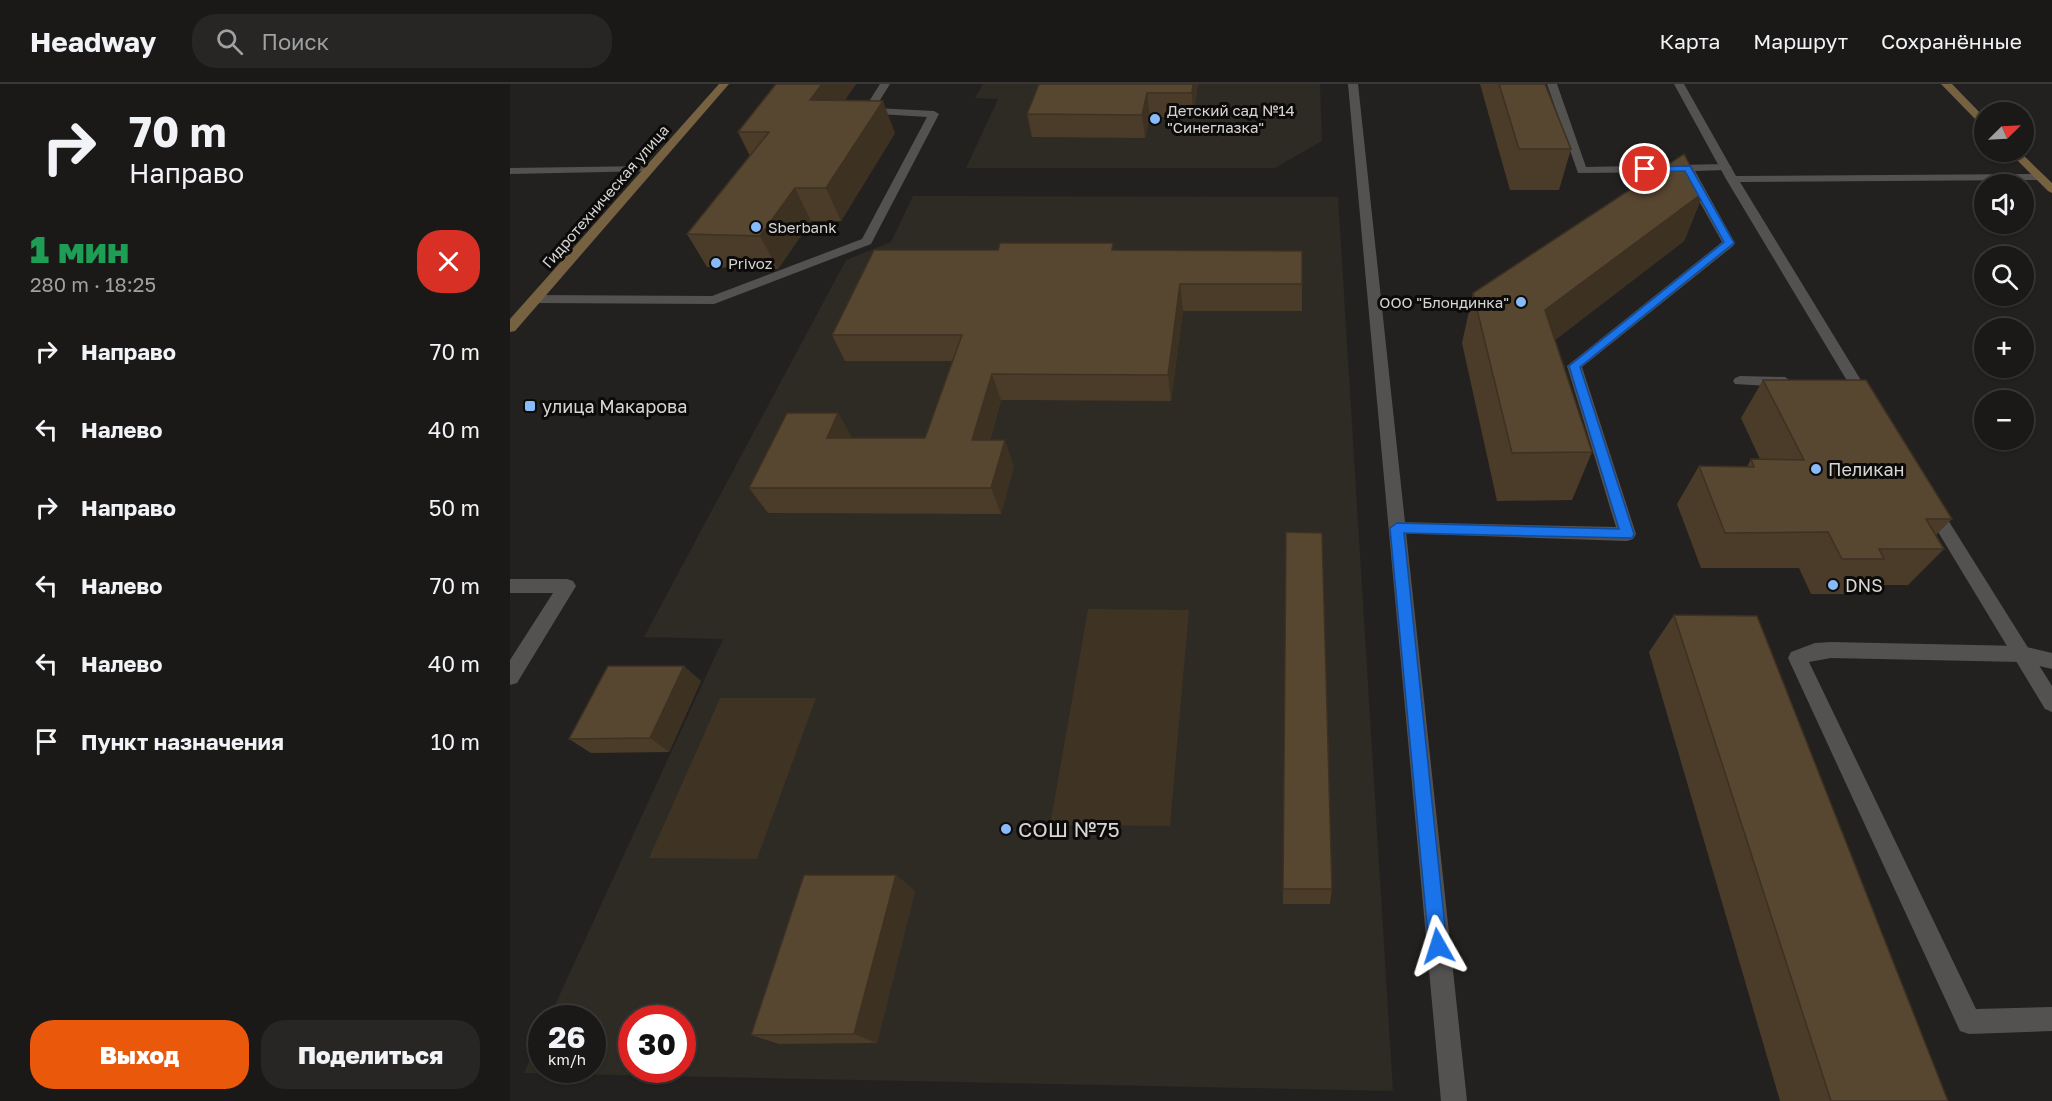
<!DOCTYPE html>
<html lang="ru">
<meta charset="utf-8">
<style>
:root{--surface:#1a1918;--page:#272625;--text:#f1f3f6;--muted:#9fa0a2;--line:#383837;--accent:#ea580c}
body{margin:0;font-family:"Golos Text",sans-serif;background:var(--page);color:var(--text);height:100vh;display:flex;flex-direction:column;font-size:22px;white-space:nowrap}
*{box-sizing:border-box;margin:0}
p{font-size:20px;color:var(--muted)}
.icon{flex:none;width:33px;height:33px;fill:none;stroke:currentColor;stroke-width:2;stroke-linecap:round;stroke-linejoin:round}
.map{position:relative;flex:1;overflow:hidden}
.panel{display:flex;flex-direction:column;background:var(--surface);width:510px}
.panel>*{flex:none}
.hud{background:#1a1918;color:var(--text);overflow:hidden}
.needle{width:39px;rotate:66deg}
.controls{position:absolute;left:1464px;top:18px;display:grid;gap:12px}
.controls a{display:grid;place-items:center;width:60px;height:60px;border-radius:50%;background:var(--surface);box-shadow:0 2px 4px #0004,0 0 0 2px var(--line);font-size:30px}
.speed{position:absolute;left:18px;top:921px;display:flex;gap:12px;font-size:30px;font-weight:700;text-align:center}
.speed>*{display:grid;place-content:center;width:78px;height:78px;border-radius:50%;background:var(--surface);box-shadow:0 2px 4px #0004,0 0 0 2px var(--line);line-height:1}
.speed small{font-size:15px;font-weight:400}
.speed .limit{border:9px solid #d22;background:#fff;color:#111}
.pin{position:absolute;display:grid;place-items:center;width:51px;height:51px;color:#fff;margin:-26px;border:3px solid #fff;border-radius:50%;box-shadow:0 2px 6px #0007}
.me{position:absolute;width:66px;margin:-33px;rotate:354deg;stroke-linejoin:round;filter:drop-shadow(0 0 4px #0008)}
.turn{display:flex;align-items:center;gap:21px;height:126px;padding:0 30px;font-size:27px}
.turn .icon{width:78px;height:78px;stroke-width:2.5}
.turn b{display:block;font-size:42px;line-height:51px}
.round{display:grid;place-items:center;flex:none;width:63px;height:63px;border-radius:24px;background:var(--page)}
.overview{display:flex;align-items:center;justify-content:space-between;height:102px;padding:0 30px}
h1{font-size:36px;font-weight:800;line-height:45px;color:#1e9e55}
.primary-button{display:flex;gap:12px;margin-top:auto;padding:12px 30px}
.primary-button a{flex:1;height:69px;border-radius:24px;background:var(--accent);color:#fff;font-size:24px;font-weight:800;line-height:69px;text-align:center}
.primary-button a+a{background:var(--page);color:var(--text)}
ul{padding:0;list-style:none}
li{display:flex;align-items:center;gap:18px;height:78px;padding:0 30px}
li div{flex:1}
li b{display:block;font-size:22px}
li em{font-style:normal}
header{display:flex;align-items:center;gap:36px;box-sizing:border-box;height:84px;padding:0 30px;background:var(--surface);border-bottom:2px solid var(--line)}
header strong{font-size:28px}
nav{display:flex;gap:33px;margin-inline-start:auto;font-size:21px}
.search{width:420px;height:54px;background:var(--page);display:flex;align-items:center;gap:15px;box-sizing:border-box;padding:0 21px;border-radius:24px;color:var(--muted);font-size:22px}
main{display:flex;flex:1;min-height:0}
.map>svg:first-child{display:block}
.built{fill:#2e2a24;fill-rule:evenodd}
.green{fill:#3f3323}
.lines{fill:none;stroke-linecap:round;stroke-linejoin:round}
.lane{fill:#545250;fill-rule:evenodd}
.street{fill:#545250;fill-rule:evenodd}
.secondary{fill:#766241;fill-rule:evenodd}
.wall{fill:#4b3c29}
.shaded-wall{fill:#3d3122}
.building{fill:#574630;stroke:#3d3122;stroke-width:1.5}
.route{fill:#1a73e8;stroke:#114b97;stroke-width:1.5}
.poi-dot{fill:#87bbfb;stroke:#0c0b0a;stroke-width:2}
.labels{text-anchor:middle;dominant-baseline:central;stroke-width:6;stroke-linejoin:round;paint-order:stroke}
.far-poi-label{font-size:15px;fill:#d7d6d5;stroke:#0c0b0a;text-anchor:start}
.far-street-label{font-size:15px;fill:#d7d6d5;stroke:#0c0b0a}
.poi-label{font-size:18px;fill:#d7d6d5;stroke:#0c0b0a;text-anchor:start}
.near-poi-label{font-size:21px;fill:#d7d6d5;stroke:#0c0b0a;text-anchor:start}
</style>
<header>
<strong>Headway</strong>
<div class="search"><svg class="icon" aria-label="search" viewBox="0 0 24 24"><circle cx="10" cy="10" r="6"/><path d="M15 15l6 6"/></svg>Поиск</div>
<nav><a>Карта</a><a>Маршрут</a><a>Сохранённые</a></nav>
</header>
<main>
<section class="panel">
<div class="hud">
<div class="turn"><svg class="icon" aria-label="right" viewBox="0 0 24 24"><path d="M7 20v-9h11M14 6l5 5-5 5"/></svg><div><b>70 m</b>Направо</div></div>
</div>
<div class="overview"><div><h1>1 мин</h1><p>280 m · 18:25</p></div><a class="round" style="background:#d93025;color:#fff"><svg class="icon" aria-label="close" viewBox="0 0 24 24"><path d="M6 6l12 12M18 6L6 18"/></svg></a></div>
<ul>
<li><svg class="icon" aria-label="right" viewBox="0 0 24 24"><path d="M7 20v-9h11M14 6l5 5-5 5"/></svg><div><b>Направо</b></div><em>70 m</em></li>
<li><svg class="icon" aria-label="left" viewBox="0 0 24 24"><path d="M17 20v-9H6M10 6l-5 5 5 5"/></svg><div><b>Налево</b></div><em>40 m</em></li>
<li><svg class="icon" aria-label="right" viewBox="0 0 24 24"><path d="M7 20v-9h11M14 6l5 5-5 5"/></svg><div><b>Направо</b></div><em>50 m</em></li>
<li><svg class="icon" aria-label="left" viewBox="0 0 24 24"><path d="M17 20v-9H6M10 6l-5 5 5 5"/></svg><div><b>Налево</b></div><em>70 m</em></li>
<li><svg class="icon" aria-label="left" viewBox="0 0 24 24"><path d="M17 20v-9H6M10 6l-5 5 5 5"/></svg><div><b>Налево</b></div><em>40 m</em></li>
<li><svg class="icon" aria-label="arrive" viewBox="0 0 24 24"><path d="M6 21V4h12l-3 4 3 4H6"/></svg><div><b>Пункт назначения</b></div><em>10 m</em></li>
</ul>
<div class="primary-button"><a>Выход</a><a>Поделиться</a></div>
</section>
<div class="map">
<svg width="1542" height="1017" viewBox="0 0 1542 1017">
<rect width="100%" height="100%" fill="#232120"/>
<!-- built -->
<g class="built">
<polygon points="473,0 810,0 812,57 765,84 456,84 488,15 465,14"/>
<path d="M403,112L828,113L883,1007L14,989L31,950L32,986H82V934H39L213,555L134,553L336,176L381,158ZM122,934H172V986H122Z"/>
</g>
<!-- green -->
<g class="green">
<polygon points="578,525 679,526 660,742 540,741"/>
<polygon points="210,614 306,614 247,775 139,774"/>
</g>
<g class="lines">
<!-- lane -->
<g class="lane">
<polygon points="370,0 380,0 365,24 424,27 429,30 361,160 204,220 25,219 18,215 25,211 202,212 352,155 417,33 354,29 353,27"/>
<polygon points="1037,0 1047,0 1076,83 1216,80 1222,83 1216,86 1185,87 1225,159 1223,162 1072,283 1126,450 1123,455 1117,457 881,449 879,444 881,439 887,438 1106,443 1057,282 1212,158 1173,88 1068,89"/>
<polygon points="139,82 145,85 143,87 0,90 0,84"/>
<polygon points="1230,292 1275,293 1282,298 1275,303 1225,300 1223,297 1225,294"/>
<polygon points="0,495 57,495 63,497 66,502 7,599 0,601 0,576 43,509 0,509"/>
<polygon points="1321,558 1512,562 1542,569 1542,585 1512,578 1321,574 1299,578 1466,925 1542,923 1542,947 1459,950 1450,947 1278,574 1281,568 1305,559"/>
</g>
<!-- street -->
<g class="street">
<polygon points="838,0 848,0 957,1017 931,1017"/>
<polygon points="1164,0 1174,0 1226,92 1530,90 1536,93 1530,96 1230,98 1363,316 1356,321 1351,320 1216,95"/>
<polygon points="1422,418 1428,420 1542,602 1542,628 1535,625 1416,428 1414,424 1416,420"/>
</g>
<!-- secondary -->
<g class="secondary">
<polygon points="209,0 219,0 5,247 0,248 0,235"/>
<polygon points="1431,0 1442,0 1474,33 1474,41 1470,40"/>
<polygon points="1499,68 1510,68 1542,99 1542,109 1538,107"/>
</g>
</g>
<!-- wall -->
<g class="wall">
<polygon points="266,0 346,0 334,17 385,49 331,137 301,137 268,185 197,183 177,150 240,72 228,48"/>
<polygon points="688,0 683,33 640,33 635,54 522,53 517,30"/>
<polygon points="970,0 1035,0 1061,65 1049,106 1000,106"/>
<polygon points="1194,108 1174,157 1045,256 1082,368 1062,416 987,417 952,259 963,209"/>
<polygon points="604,166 792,200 792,227 673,227 661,317 491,316 480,356 504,382 491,430 258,429 239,404 328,329 342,354 415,354 442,277 335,277 322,251"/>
<polygon points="1253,296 1442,435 1426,451 1434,465 1398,501 1350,501 1341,510 1301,510 1289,484 1191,484 1167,420 1189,382 1237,383 1241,375 1250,375 1231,334"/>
<polygon points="776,448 822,805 820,820 773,820"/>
<polygon points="1164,531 1438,1017 1270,1017 1139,568"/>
<polygon points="191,597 159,668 81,669 59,655"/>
<polygon points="386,791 405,807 367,959 269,960 241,951"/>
</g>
<!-- shaded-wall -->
<g class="shaded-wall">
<polygon points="312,0 346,0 313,48 300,16"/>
<polygon points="683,0 688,0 683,33 682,9"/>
<polygon points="637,9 640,33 635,54 632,31"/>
<polygon points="373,17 385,49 331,137 316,104"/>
<polygon points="285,104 301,137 268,185 250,152"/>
<polygon points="1194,108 1174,157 1020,275 1035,226"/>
<polygon points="670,200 673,227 661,317 658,291"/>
<polygon points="482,290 491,316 472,382 462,356"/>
<polygon points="328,329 343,355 317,354"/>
<polygon points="495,356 504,382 491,430 481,404"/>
<polygon points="174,582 191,597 159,668 140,654"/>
<polygon points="386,791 405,807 367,959 344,950"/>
</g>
<!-- building -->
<g class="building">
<polygon points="266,0 312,0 300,16 373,17 316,104 285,104 250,152 177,150 259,48 228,48"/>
<polygon points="529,0 683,0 682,9 637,9 632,31 517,30"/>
<polygon points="989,0 1035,0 1061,65 1009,65"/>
<polygon points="1174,70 1194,108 1035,226 1082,368 1002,369 963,209"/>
<polygon points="490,159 603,159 602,166 792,167 792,200 670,200 658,291 482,290 462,356 495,356 481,404 239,404 277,329 328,329 317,354 415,354 452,251 322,251 364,166 488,166"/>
<polygon points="1253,296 1356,296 1442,435 1416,435 1434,465 1369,465 1374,475 1332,475 1318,448 1215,449 1189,382 1244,383 1241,375 1294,376"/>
<polygon points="776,448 812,449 822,805 773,805"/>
<polygon points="1164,531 1247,532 1438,1017 1321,1017"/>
<polygon points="98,582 174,582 140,654 59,655"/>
<polygon points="294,791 386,791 344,950 241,951"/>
</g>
<!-- route -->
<polygon class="route" points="1180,82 1224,159 1070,283 1124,450 1122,454 894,449 937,862 935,868 928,871 922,868 919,862 880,444 887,439 1109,445 1059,282 1214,158 1175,87 1135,88 1131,85 1135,83"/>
<!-- markers -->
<g class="poi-dot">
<circle cx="645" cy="35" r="6"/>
<circle cx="246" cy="143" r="6"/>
<circle cx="206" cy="179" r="6"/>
<circle cx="1011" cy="218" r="6"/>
<rect x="14" y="316" width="12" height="12" rx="3"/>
<circle cx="1306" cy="385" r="6"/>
<circle cx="1323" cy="501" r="6"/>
<circle cx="496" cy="745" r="6"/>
</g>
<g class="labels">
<!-- far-poi labels -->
<g class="far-poi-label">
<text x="657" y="26">Детский сад №14<tspan x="657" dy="17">"Синеглазка"</tspan></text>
<text x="258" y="143">Sberbank</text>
<text x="218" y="179">Privoz</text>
<text x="999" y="218" text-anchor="end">ООО "Блондинка"</text>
</g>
<!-- far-street labels -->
<g class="far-street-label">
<text transform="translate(95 112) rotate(-49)">Гидротехническая улица</text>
</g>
<!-- poi labels -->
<g class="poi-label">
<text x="32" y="322">улица Макарова</text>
<text x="1318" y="385">Пеликан</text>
<text x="1335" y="501">DNS</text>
</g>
<!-- near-poi labels -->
<g class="near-poi-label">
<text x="508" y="745">СОШ №75</text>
</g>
</g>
</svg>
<div class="controls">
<a><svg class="needle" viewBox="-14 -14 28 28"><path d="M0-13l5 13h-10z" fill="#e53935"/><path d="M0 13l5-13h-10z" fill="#9fa0a2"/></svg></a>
<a><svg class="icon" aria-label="sound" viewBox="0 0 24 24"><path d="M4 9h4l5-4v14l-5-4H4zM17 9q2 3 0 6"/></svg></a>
<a><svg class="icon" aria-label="search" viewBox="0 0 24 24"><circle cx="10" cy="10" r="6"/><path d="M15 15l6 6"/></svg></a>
<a>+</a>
<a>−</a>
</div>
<div class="speed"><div>26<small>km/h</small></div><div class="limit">30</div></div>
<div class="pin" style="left:1135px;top:85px;background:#d93025"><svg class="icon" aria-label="arrive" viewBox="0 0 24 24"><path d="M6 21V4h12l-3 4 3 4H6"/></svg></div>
<svg class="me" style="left:928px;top:862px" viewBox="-20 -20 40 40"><path d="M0-17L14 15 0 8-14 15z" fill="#1a73e8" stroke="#fff" stroke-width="4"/></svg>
</div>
</main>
